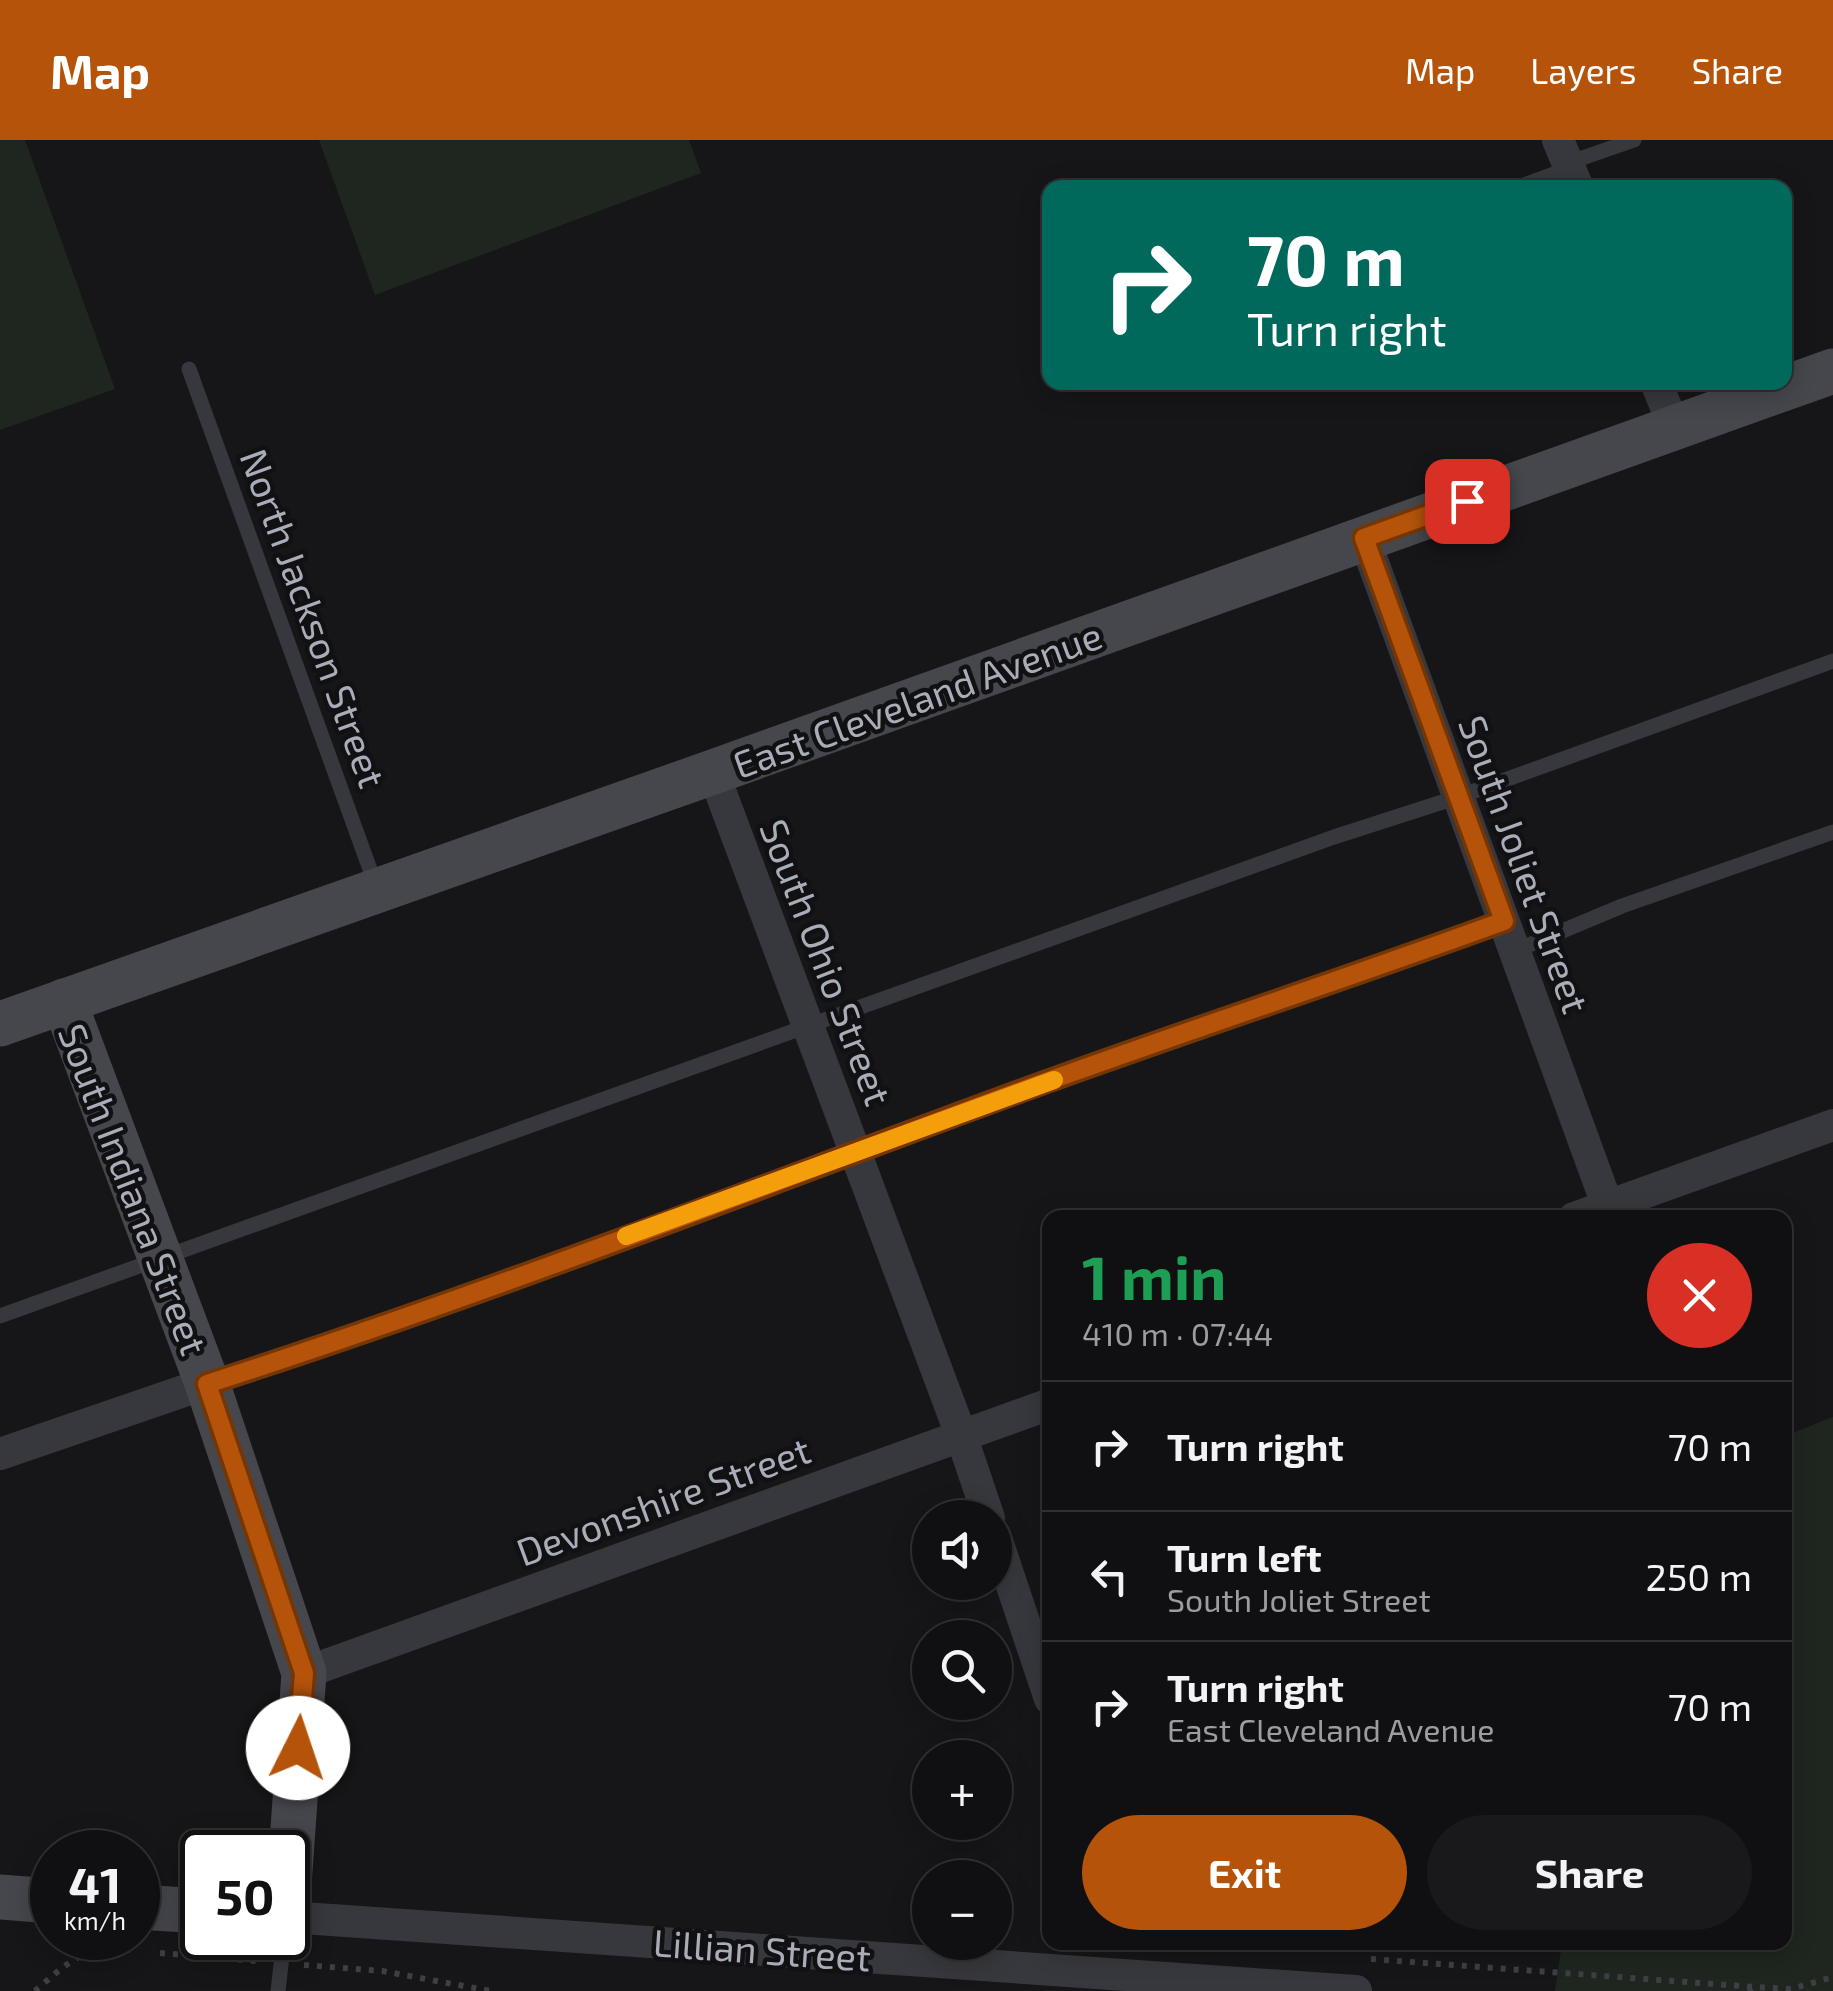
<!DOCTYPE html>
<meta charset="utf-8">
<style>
:root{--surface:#101012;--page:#19191b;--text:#f1f3f6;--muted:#9c9d9f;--line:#303032;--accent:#b45309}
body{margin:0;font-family:"Exo 2",sans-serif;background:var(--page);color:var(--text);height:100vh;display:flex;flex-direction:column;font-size:38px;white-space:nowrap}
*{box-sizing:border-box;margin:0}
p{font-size:32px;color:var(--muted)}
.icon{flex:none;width:55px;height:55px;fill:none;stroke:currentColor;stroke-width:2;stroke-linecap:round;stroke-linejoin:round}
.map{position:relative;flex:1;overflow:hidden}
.sheet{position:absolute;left:1042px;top:1070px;width:750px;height:740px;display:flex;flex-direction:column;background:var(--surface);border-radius:20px;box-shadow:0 5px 25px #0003,0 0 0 2px var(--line)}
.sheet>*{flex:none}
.top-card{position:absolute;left:1042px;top:40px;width:750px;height:210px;border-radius:20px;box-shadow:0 5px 25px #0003,0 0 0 2px var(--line);background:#00695c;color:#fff;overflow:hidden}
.buttons{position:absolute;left:912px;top:1360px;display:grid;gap:20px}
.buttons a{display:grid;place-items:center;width:100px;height:100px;border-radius:50%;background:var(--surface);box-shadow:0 5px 25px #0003,0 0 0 2px var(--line);font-size:50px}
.speed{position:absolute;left:30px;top:1690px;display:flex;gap:20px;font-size:50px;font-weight:700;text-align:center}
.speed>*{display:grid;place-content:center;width:130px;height:130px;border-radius:50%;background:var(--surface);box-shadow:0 5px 25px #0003,0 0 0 2px var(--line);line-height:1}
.speed small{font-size:25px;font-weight:400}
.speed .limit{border:5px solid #111;border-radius:15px;background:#fff;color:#111}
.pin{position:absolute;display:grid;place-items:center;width:85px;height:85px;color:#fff;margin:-42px;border-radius:20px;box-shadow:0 5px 15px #0006}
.me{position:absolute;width:110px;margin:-55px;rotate:4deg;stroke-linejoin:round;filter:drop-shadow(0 0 8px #0008)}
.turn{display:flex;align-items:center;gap:35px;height:210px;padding:0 40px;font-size:45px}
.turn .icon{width:130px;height:130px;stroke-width:2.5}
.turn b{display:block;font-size:70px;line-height:85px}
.round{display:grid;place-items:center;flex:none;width:105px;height:105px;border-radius:52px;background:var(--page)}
.overview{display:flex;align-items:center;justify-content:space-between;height:170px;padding:0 40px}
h1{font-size:60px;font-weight:700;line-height:75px;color:#1e9e55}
.action{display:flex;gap:20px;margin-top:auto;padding:20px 40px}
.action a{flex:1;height:115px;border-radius:60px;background:var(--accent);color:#fff;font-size:40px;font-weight:700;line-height:115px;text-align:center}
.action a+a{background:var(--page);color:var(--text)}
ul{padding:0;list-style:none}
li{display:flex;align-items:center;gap:30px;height:130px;padding:0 40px;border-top:2px solid var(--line)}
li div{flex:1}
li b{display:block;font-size:38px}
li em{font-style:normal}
header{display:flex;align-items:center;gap:60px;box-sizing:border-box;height:140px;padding:0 50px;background:var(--accent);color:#fff}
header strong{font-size:48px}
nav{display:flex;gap:55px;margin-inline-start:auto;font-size:35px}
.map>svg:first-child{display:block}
.green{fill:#1e261f}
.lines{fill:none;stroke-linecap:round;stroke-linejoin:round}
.path{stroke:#3d3f44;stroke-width:6;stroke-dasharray:5 8;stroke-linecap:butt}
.lane{stroke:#37383d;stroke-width:15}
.street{stroke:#37383d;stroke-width:32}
.secondary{stroke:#45474d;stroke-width:45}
.route-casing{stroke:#753606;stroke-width:25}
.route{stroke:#b45309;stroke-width:18}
.slow{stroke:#f59e0b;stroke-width:18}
.labels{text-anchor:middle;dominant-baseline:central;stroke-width:9;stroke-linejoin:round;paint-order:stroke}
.street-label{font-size:38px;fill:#a8adb8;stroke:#111113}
</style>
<header>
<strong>Map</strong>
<nav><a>Map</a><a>Layers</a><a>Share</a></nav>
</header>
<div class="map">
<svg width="1833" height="1851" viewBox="0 0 1833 1851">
<rect width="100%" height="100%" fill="#161618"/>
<!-- green -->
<g class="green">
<polygon points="0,0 25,0 115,249 0,290"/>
<polygon points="319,0 689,0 701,33 375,155"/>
<polygon points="1833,1277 1833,1851 1555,1851 1562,1803 1785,1802 1785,1296"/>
</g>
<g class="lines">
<!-- path -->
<g class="path">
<polyline points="160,1813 257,1821"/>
<polyline points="1371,1819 1755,1847"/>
<polyline points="304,1825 382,1831 491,1851"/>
<path d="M35,1851C51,1837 77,1813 98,1809C110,1807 121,1809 132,1810"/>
<polyline points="1748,1851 1755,1847 1791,1849 1833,1837"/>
</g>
<!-- lane -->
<g class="lane">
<polyline points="1568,23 1634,0"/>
<polyline points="1516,48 1570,28"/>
<polyline points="189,229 376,746"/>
<polyline points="1515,811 1622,766 1833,692"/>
<polyline points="0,1176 1334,697 1458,657 1833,521"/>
<polyline points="211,1242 315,1209 856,1014 1019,952 1504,781"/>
<polyline points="278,1851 284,1798"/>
</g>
<!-- street -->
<g class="street">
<polyline points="1558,0 1578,48"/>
<polyline points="1656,242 1674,287"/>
<polyline points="1364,398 1612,1078"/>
<polyline points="713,632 961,1295 989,1378"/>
<polyline points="1574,1078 1833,985"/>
<polyline points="0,1314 207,1243"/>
<polyline points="995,1395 1050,1559"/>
<polyline points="304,1533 1050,1264"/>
<polyline points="288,1777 1356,1851"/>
</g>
<!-- secondary -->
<g class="secondary">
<polyline points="64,861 207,1243 304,1533 288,1759"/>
<polyline points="0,884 713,632 1833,231"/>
<polyline points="0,1757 52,1761"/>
<polyline points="138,1767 202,1771"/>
</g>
</g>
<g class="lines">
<!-- route casing -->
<g class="route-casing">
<path id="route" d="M298,1608L304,1533L207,1244C481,1156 749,1051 1018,952C1179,893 1343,840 1504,781L1364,398L1467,361"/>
</g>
<!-- route -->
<use href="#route" class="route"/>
<!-- slow -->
<polyline class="slow" points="626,1096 1054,940"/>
</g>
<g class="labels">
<!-- street labels -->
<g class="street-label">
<text transform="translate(314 478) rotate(70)">North Jackson Street</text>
<text transform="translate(917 559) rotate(-20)">East Cleveland Avenue</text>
<text transform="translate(1525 724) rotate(70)">South Joliet Street</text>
<text transform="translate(827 822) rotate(69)">South Ohio Street</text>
<text transform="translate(134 1049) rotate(69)">South Indiana Street</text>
<text transform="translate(663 1360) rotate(-20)">Devonshire Street</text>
<text transform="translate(762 1809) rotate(4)">Lillian Street</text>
</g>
</g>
</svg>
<div class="buttons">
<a><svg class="icon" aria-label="sound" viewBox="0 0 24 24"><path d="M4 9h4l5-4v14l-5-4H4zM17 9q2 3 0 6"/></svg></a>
<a><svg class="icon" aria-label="search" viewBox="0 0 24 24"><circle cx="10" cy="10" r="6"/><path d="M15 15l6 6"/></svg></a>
<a>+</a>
<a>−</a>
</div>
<div class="speed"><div>41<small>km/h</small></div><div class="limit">50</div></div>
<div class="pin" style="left:1467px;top:361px;background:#d93025"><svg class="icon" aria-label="arrive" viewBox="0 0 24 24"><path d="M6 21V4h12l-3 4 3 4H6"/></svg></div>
<svg class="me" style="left:298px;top:1608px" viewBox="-20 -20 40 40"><circle r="19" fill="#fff"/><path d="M0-13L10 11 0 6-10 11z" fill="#b45309"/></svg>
<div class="top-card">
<div class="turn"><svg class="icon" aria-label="right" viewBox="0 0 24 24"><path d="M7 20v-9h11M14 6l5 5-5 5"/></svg><div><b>70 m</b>Turn right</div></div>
</div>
<section class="sheet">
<div class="overview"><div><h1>1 min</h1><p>410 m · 07:44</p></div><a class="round" style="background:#d93025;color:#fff"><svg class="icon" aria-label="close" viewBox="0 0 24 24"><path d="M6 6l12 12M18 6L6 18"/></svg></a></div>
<ul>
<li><svg class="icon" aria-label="right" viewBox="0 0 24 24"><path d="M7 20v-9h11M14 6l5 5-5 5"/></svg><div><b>Turn right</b></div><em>70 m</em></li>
<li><svg class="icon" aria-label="left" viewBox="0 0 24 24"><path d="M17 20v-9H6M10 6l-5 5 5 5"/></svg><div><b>Turn left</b><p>South Joliet Street</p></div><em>250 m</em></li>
<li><svg class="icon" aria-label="right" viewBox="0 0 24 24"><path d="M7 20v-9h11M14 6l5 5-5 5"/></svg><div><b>Turn right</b><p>East Cleveland Avenue</p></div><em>70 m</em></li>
</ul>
<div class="action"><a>Exit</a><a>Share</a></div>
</section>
</div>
